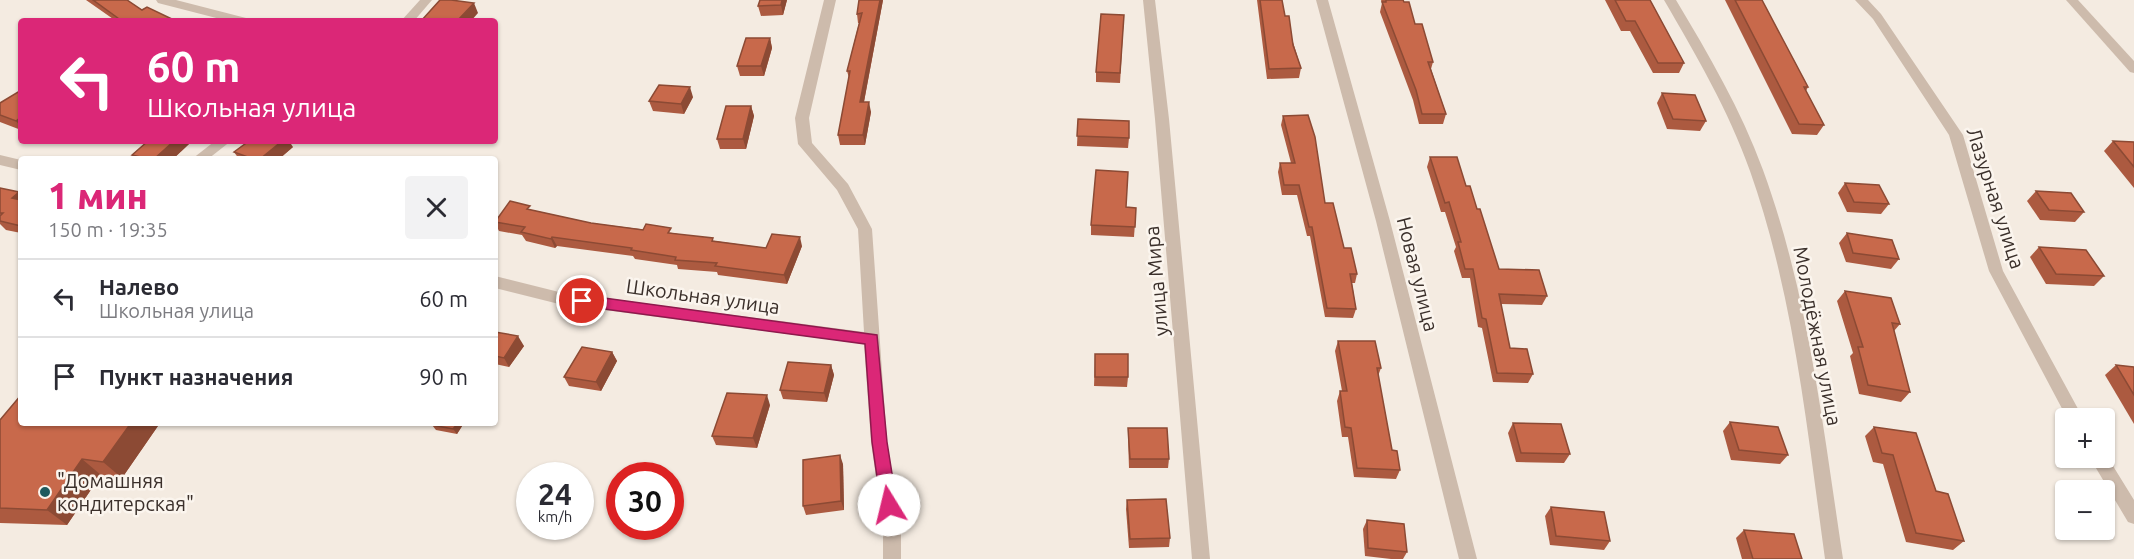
<!DOCTYPE html>
<html lang="ru">
<meta charset="utf-8">
<style>
:root{--surface:#fff;--page:#f2f2f3;--text:#2b2b33;--muted:#7c7c81;--line:#e1e1e2;--accent:#db2777}
body{margin:0;font-family:Ubuntu,sans-serif;background:var(--page);color:var(--text);height:100vh;display:flex;flex-direction:column;font-size:22px;white-space:nowrap}
*{box-sizing:border-box;margin:0}
p{font-size:20px;color:var(--muted)}
.icon{flex:none;width:33px;height:33px;fill:none;stroke:currentColor;stroke-width:2;stroke-linecap:round;stroke-linejoin:round}
.map{position:relative;flex:1;overflow:hidden}
.details{position:absolute;left:18px;top:156px;width:480px;height:270px;display:flex;flex-direction:column;background:var(--surface);border-radius:6px;box-shadow:0 2px 4px #0004}
.details>*{flex:none}
.banner{position:absolute;left:18px;top:18px;width:480px;height:126px;border-radius:6px;box-shadow:0 2px 4px #0004;background:#db2777;color:#fff;overflow:hidden}
.fabs{position:absolute;left:2055px;top:408px;display:grid;gap:12px}
.fabs a{display:grid;place-items:center;width:60px;height:60px;border-radius:6px;background:var(--surface);box-shadow:0 2px 4px #0004;font-size:30px}
.speed{position:absolute;left:516px;top:462px;display:flex;gap:12px;font-size:30px;font-weight:700;text-align:center}
.speed>*{display:grid;place-content:center;width:78px;height:78px;border-radius:50%;background:var(--surface);box-shadow:0 2px 4px #0004;line-height:1}
.speed small{font-size:15px;font-weight:400}
.speed .limit{border:9px solid #d22;background:#fff;color:#111}
.pin{position:absolute;display:grid;place-items:center;width:51px;height:51px;color:#fff;margin:-26px;border:3px solid #fff;border-radius:50%;box-shadow:0 2px 6px #0007}
.me{position:absolute;width:66px;margin:-33px;rotate:351deg;stroke-linejoin:round;filter:drop-shadow(0 0 4px #0008)}
.turn{display:flex;align-items:center;gap:21px;height:126px;padding:0 30px;font-size:27px}
.turn .icon{width:78px;height:78px;stroke-width:2.5}
.turn b{display:block;font-size:42px;line-height:51px}
.round{display:grid;place-items:center;flex:none;width:63px;height:63px;border-radius:6px;background:var(--page)}
.head{display:flex;align-items:center;justify-content:space-between;height:102px;padding:0 30px}
h1{font-size:36px;font-weight:800;line-height:45px;color:var(--accent)}
ul{padding:0;list-style:none}
li{display:flex;align-items:center;gap:18px;height:78px;padding:0 30px;border-top:2px solid var(--line)}
li div{flex:1}
li b{display:block;font-size:22px}
li em{font-style:normal}
.map>svg:first-child{display:block}
.lines{fill:none;stroke-linecap:round;stroke-linejoin:round}
.minor{fill:#cdbbac;fill-rule:evenodd}
.wall{fill:#ac5a40}
.shaded-wall{fill:#8c4a34}
.building{fill:#c8694b;stroke:#8c4a34;stroke-width:1.5}
.route{fill:#db2777;stroke:#8e194d;stroke-width:1.5}
.poi-dot{fill:#1f5a5e;stroke:#fbf5ee;stroke-width:2}
.labels{text-anchor:middle;dominant-baseline:central;stroke-width:5;stroke-linejoin:round;paint-order:stroke}
.street-label{font-size:20px;fill:#3b302b;stroke:#fbf5ee}
.poi-label{font-size:20px;fill:#3b302b;stroke:#fbf5ee;text-anchor:start}
</style>
<div class="map">
<svg width="2134" height="559" viewBox="0 0 2134 559">
<rect width="100%" height="100%" fill="#f4ebe1"/>
<g class="lines">
<!-- minor -->
<g class="minor">
<polygon points="156,0 176,0 246,18 248,21 228,21 158,3"/>
<polygon points="420,0 432,0 414,21 401,21"/>
<polygon points="824,0 836,0 809,118 812,143 848,184 872,229 887,442 901,526 901,559 883,559 883,526 871,442 864,344 559,304 495,288 495,276 559,292 864,332 858,229 837,190 798,144 795,118"/>
<polygon points="1143,0 1155,0 1169,119 1210,559 1192,559 1155,119"/>
<polygon points="1316,0 1328,0 1390,221 1477,559 1459,559 1376,221"/>
<path d="M1664,0H1676C1709,55 1741,110 1763,170C1809,296 1823,428 1843,559H1825C1807,428 1794,296 1750,171C1729,111 1696,55 1664,0Z"/>
<polygon points="1855,0 1868,0 1881,14 1963,135 2003,271 2083,418 2067,418 1989,271 1949,135 1873,19"/>
<polygon points="2066,0 2078,0 2134,61 2134,73 2130,72"/>
<polygon points="215,141 231,141 208,159 192,159"/>
<polygon points="0,155 21,160 21,170 0,165"/>
<polygon points="2105,453 2134,500 2134,524 2128,522 2090,458 2104,458"/>
</g>
</g>
<!-- wall -->
<g class="wall">
<polygon points="86,0 127,0 142,10 176,21 116,21"/>
<polygon points="787,0 783,15 761,16 758,6"/>
<polygon points="883,0 864,102 871,112 865,145 840,145 838,135 849,78 847,71 859,23 858,23 857,14"/>
<polygon points="1257,0 1282,0 1285,16 1301,68 1299,78 1267,79"/>
<polygon points="1381,0 1403,0 1433,62 1431,69 1446,114 1443,124 1419,124 1413,100 1380,12 1382,3"/>
<polygon points="1605,0 1650,0 1684,63 1679,73 1653,73 1630,31 1621,31"/>
<polygon points="1725,0 1763,0 1762,1 1808,87 1806,91 1824,125 1817,135 1792,134"/>
<polygon points="1124,15 1120,83 1096,82 1096,72"/>
<polygon points="770,38 772,48 764,76 740,76 737,66"/>
<polygon points="21,93 21,130 0,122 0,103"/>
<polygon points="1662,93 1706,121 1700,131 1667,129 1657,103"/>
<polygon points="693,97 684,114 653,111 649,101"/>
<polygon points="751,106 754,116 746,149 720,149 717,139"/>
<polygon points="1283,116 1325,203 1344,248 1357,274 1355,283 1352,283 1356,309 1353,318 1325,317 1310,236 1307,236 1297,195 1282,195 1278,172 1280,163 1291,163 1281,125"/>
<polygon points="1078,119 1129,138 1128,148 1077,146"/>
<polygon points="148,141 187,141 189,144 173,159 135,159 132,155"/>
<polygon points="2113,141 2134,142 2134,188 2104,151"/>
<polygon points="293,147 279,159 239,159 234,152"/>
<polygon points="1430,157 1466,186 1499,269 1547,296 1542,305 1501,304 1510,348 1533,374 1528,383 1493,382 1482,328 1478,327 1470,278 1462,278 1454,251 1456,247 1445,212 1441,212 1427,167"/>
<polygon points="1845,183 1889,204 1881,214 1847,212 1838,193"/>
<polygon points="0,188 19,192 21,194 21,233 6,230 0,224"/>
<polygon points="2036,191 2084,212 2075,222 2040,220 2027,201"/>
<polygon points="1126,207 1136,208 1134,237 1091,235 1091,225"/>
<polygon points="532,210 591,223 673,233 715,241 766,248 802,246 787,284 718,275 717,272 678,269 677,265 635,259 633,256 557,246 555,248 526,241 522,235 499,231 495,223 495,221"/>
<polygon points="1847,233 1899,259 1891,269 1846,262 1839,243"/>
<polygon points="2039,247 2104,276 2094,286 2046,284 2030,257"/>
<polygon points="1845,291 1900,324 1894,331 1910,392 1901,402 1859,394 1850,356 1853,353 1837,301"/>
<polygon points="495,332 524,346 509,367 495,364"/>
<polygon points="1338,341 1381,368 1378,376 1392,450 1400,470 1396,479 1354,477 1348,437 1342,437 1337,401 1340,391 1342,391 1335,351"/>
<polygon points="612,352 617,361 601,391 569,386 564,377"/>
<polygon points="1095,354 1128,377 1127,387 1094,386"/>
<polygon points="831,365 834,375 827,402 783,399 780,390"/>
<polygon points="2116,365 2134,367 2134,424 2105,375"/>
<polygon points="770,405 757,448 716,445 712,436"/>
<polygon points="0,420 160,423 122,478 101,475 67,525 0,523"/>
<polygon points="1730,422 1788,455 1780,464 1731,460 1723,431"/>
<polygon points="464,423 457,434 436,430 432,425"/>
<polygon points="1513,423 1570,454 1564,463 1516,462 1508,433"/>
<polygon points="1874,427 1936,491 1964,541 1953,550 1906,542 1883,464 1873,462 1865,436"/>
<polygon points="1128,428 1169,459 1168,468 1129,468 1128,437"/>
<polygon points="843,464 844,510 806,515 803,506"/>
<polygon points="1127,500 1170,538 1169,547 1129,548 1126,509"/>
<polygon points="1551,507 1610,541 1604,550 1550,545 1545,516"/>
<polygon points="1367,520 1407,552 1403,559 1391,559 1365,556 1363,529"/>
<polygon points="1744,530 1802,559 1742,559 1736,538"/>
</g>
<!-- shaded-wall -->
<g class="shaded-wall">
<polygon points="782,0 787,0 783,15 781,5"/>
<polygon points="880,0 883,0 862,112 860,102"/>
<polygon points="474,3 478,13 471,21 457,21"/>
<polygon points="770,38 772,48 764,76 761,66"/>
<polygon points="690,87 693,97 684,114 681,104"/>
<polygon points="869,102 871,112 865,145 863,135"/>
<polygon points="751,106 754,116 746,149 743,139"/>
<polygon points="21,117 21,127 16,121"/>
<polygon points="174,141 187,141 189,144 173,159 154,159"/>
<polygon points="282,141 289,141 293,147 279,159 260,159"/>
<polygon points="19,192 21,194 21,207 12,198"/>
<polygon points="552,237 557,246 555,248 551,239"/>
<polygon points="800,237 802,246 787,284 784,275"/>
<polygon points="518,336 524,346 509,367 504,358"/>
<polygon points="612,352 617,361 601,391 596,382"/>
<polygon points="831,365 834,375 827,402 824,393"/>
<polygon points="767,395 770,405 757,448 753,438"/>
<polygon points="131,423 160,423 122,478 103,462"/>
<polygon points="458,423 464,423 457,434 453,429"/>
<polygon points="840,455 843,464 844,510 841,501"/>
<polygon points="82,459 101,475 67,525 47,510"/>
</g>
<!-- building -->
<g class="building">
<polygon points="93,0 127,0 142,10 147,7 176,21 122,21"/>
<polygon points="440,0 451,0 474,3 457,21 421,21"/>
<polygon points="760,0 782,0 781,5 758,6"/>
<polygon points="859,0 880,0 860,102 869,102 863,135 838,135 850,71 847,71 862,13 857,14"/>
<polygon points="1260,0 1282,0 1285,16 1289,16 1293,45 1301,68 1269,69"/>
<polygon points="1386,0 1403,0 1404,2 1409,2 1415,24 1422,24 1433,62 1428,62 1446,114 1422,114 1416,90 1382,2 1386,2"/>
<polygon points="1615,0 1650,0 1684,63 1658,63 1635,21 1626,21"/>
<polygon points="1735,0 1762,0 1808,87 1804,87 1824,125 1799,124"/>
<polygon points="1101,14 1124,15 1120,73 1096,72"/>
<polygon points="746,38 770,38 761,66 737,66"/>
<polygon points="659,85 690,87 681,104 649,101"/>
<polygon points="18,92 21,93 21,117 16,121 0,115 0,103"/>
<polygon points="1662,93 1695,95 1706,121 1673,119"/>
<polygon points="726,106 751,106 743,139 717,139"/>
<polygon points="1308,115 1315,137 1325,203 1333,203 1344,248 1351,248 1357,274 1350,274 1356,309 1327,308 1312,227 1309,227 1299,185 1284,185 1280,163 1295,163 1283,116"/>
<polygon points="1078,119 1129,121 1129,138 1077,136"/>
<polygon points="148,141 174,141 154,159 149,159 132,155"/>
<polygon points="249,141 282,141 260,159 253,159 234,152"/>
<polygon points="2113,141 2134,142 2134,167"/>
<polygon points="1430,157 1457,157 1466,186 1470,186 1477,209 1480,209 1499,269 1539,270 1547,296 1499,294 1510,348 1527,349 1533,374 1497,373 1486,319 1482,318 1473,269 1465,269 1458,242 1461,242 1449,202 1445,203"/>
<polygon points="1096,170 1128,172 1126,207 1136,208 1135,227 1091,225"/>
<polygon points="1845,183 1879,185 1889,204 1854,202"/>
<polygon points="0,188 19,192 12,198 21,200 21,226 0,221 0,216 3,213 0,213"/>
<polygon points="2036,191 2071,193 2084,212 2049,210"/>
<polygon points="510,201 530,206 527,209 591,223 643,230 646,224 671,228 668,233 713,238 712,241 766,248 772,234 800,237 784,275 715,266 717,263 675,260 676,257 631,250 632,248 552,237 551,239 521,232 525,227 495,222"/>
<polygon points="1847,233 1892,240 1899,259 1853,253"/>
<polygon points="2039,247 2086,250 2104,276 2056,274"/>
<polygon points="1845,291 1891,298 1900,324 1892,323 1910,392 1868,385 1858,347 1863,347"/>
<polygon points="495,332 518,336 504,358 495,356"/>
<polygon points="1338,341 1375,341 1381,368 1377,368 1392,450 1397,451 1400,470 1357,468 1351,428 1345,427 1340,391 1347,391"/>
<polygon points="582,347 612,352 596,382 564,377"/>
<rect x="1095" y="354" width="33" height="23"/>
<polygon points="788,362 831,365 824,393 780,390"/>
<polygon points="2116,365 2134,367 2134,395"/>
<polygon points="727,393 767,395 753,438 712,436"/>
<polygon points="21,395 21,423 131,423 103,462 82,459 47,510 0,508 0,420"/>
<polygon points="1730,422 1778,427 1788,455 1739,450"/>
<polygon points="434,423 458,423 453,429 432,425"/>
<polygon points="1513,423 1561,424 1570,454 1521,453"/>
<polygon points="1874,427 1916,433 1936,491 1948,494 1964,541 1916,533 1893,455 1882,453"/>
<polygon points="1128,428 1167,428 1169,459 1130,459"/>
<polygon points="840,455 841,501 803,506 803,460"/>
<polygon points="1166,499 1170,538 1130,539 1127,500"/>
<polygon points="1551,507 1604,512 1610,541 1556,536"/>
<polygon points="1367,520 1404,524 1407,552 1368,548"/>
<polygon points="1744,530 1794,534 1802,559 1753,559"/>
</g>
<!-- route -->
<polygon class="route" points="582,295 877,335 887,442 897,505 894,510 889,512 883,510 881,505 872,442 865,344 582,306 575,301"/>
<!-- markers -->
<circle class="poi-dot" cx="45" cy="492" r="6"/>
<g class="labels">
<!-- street labels -->
<g class="street-label">
<text transform="translate(1996 198) rotate(72)">Лазурная улица</text>
<text transform="translate(1418 274) rotate(76)">Новая улица</text>
<text transform="translate(1156 281) rotate(-95)">улица Мира</text>
<text transform="translate(703 296) rotate(8)">Школьная улица</text>
<text transform="translate(1818 336) rotate(79)">Молодёжная улица</text>
</g>
<!-- poi labels -->
<g class="poi-label">
<text x="57" y="480">"Домашняя<tspan x="57" dy="23">кондитерская"</tspan></text>
</g>
</g>
</svg>
<div class="fabs">
<a>+</a>
<a>−</a>
</div>
<div class="speed"><div>24<small>km/h</small></div><div class="limit">30</div></div>
<div class="pin" style="left:582px;top:301px;background:#d93025"><svg class="icon" aria-label="arrive" viewBox="0 0 24 24"><path d="M6 21V4h12l-3 4 3 4H6"/></svg></div>
<svg class="me" style="left:889px;top:505px" viewBox="-20 -20 40 40"><circle r="19" fill="#fff"/><path d="M0-13L10 11 0 6-10 11z" fill="#db2777"/></svg>
<div class="banner">
<div class="turn"><svg class="icon" aria-label="left" viewBox="0 0 24 24"><path d="M17 20v-9H6M10 6l-5 5 5 5"/></svg><div><b>60 m</b>Школьная улица</div></div>
</div>
<section class="details">
<div class="head"><div><h1>1 мин</h1><p>150 m · 19:35</p></div><a class="round"><svg class="icon" aria-label="close" viewBox="0 0 24 24"><path d="M6 6l12 12M18 6L6 18"/></svg></a></div>
<ul>
<li><svg class="icon" aria-label="left" viewBox="0 0 24 24"><path d="M17 20v-9H6M10 6l-5 5 5 5"/></svg><div><b>Налево</b><p>Школьная улица</p></div><em>60 m</em></li>
<li><svg class="icon" aria-label="arrive" viewBox="0 0 24 24"><path d="M6 21V4h12l-3 4 3 4H6"/></svg><div><b>Пункт назначения</b></div><em>90 m</em></li>
</ul>
</section>
</div>
